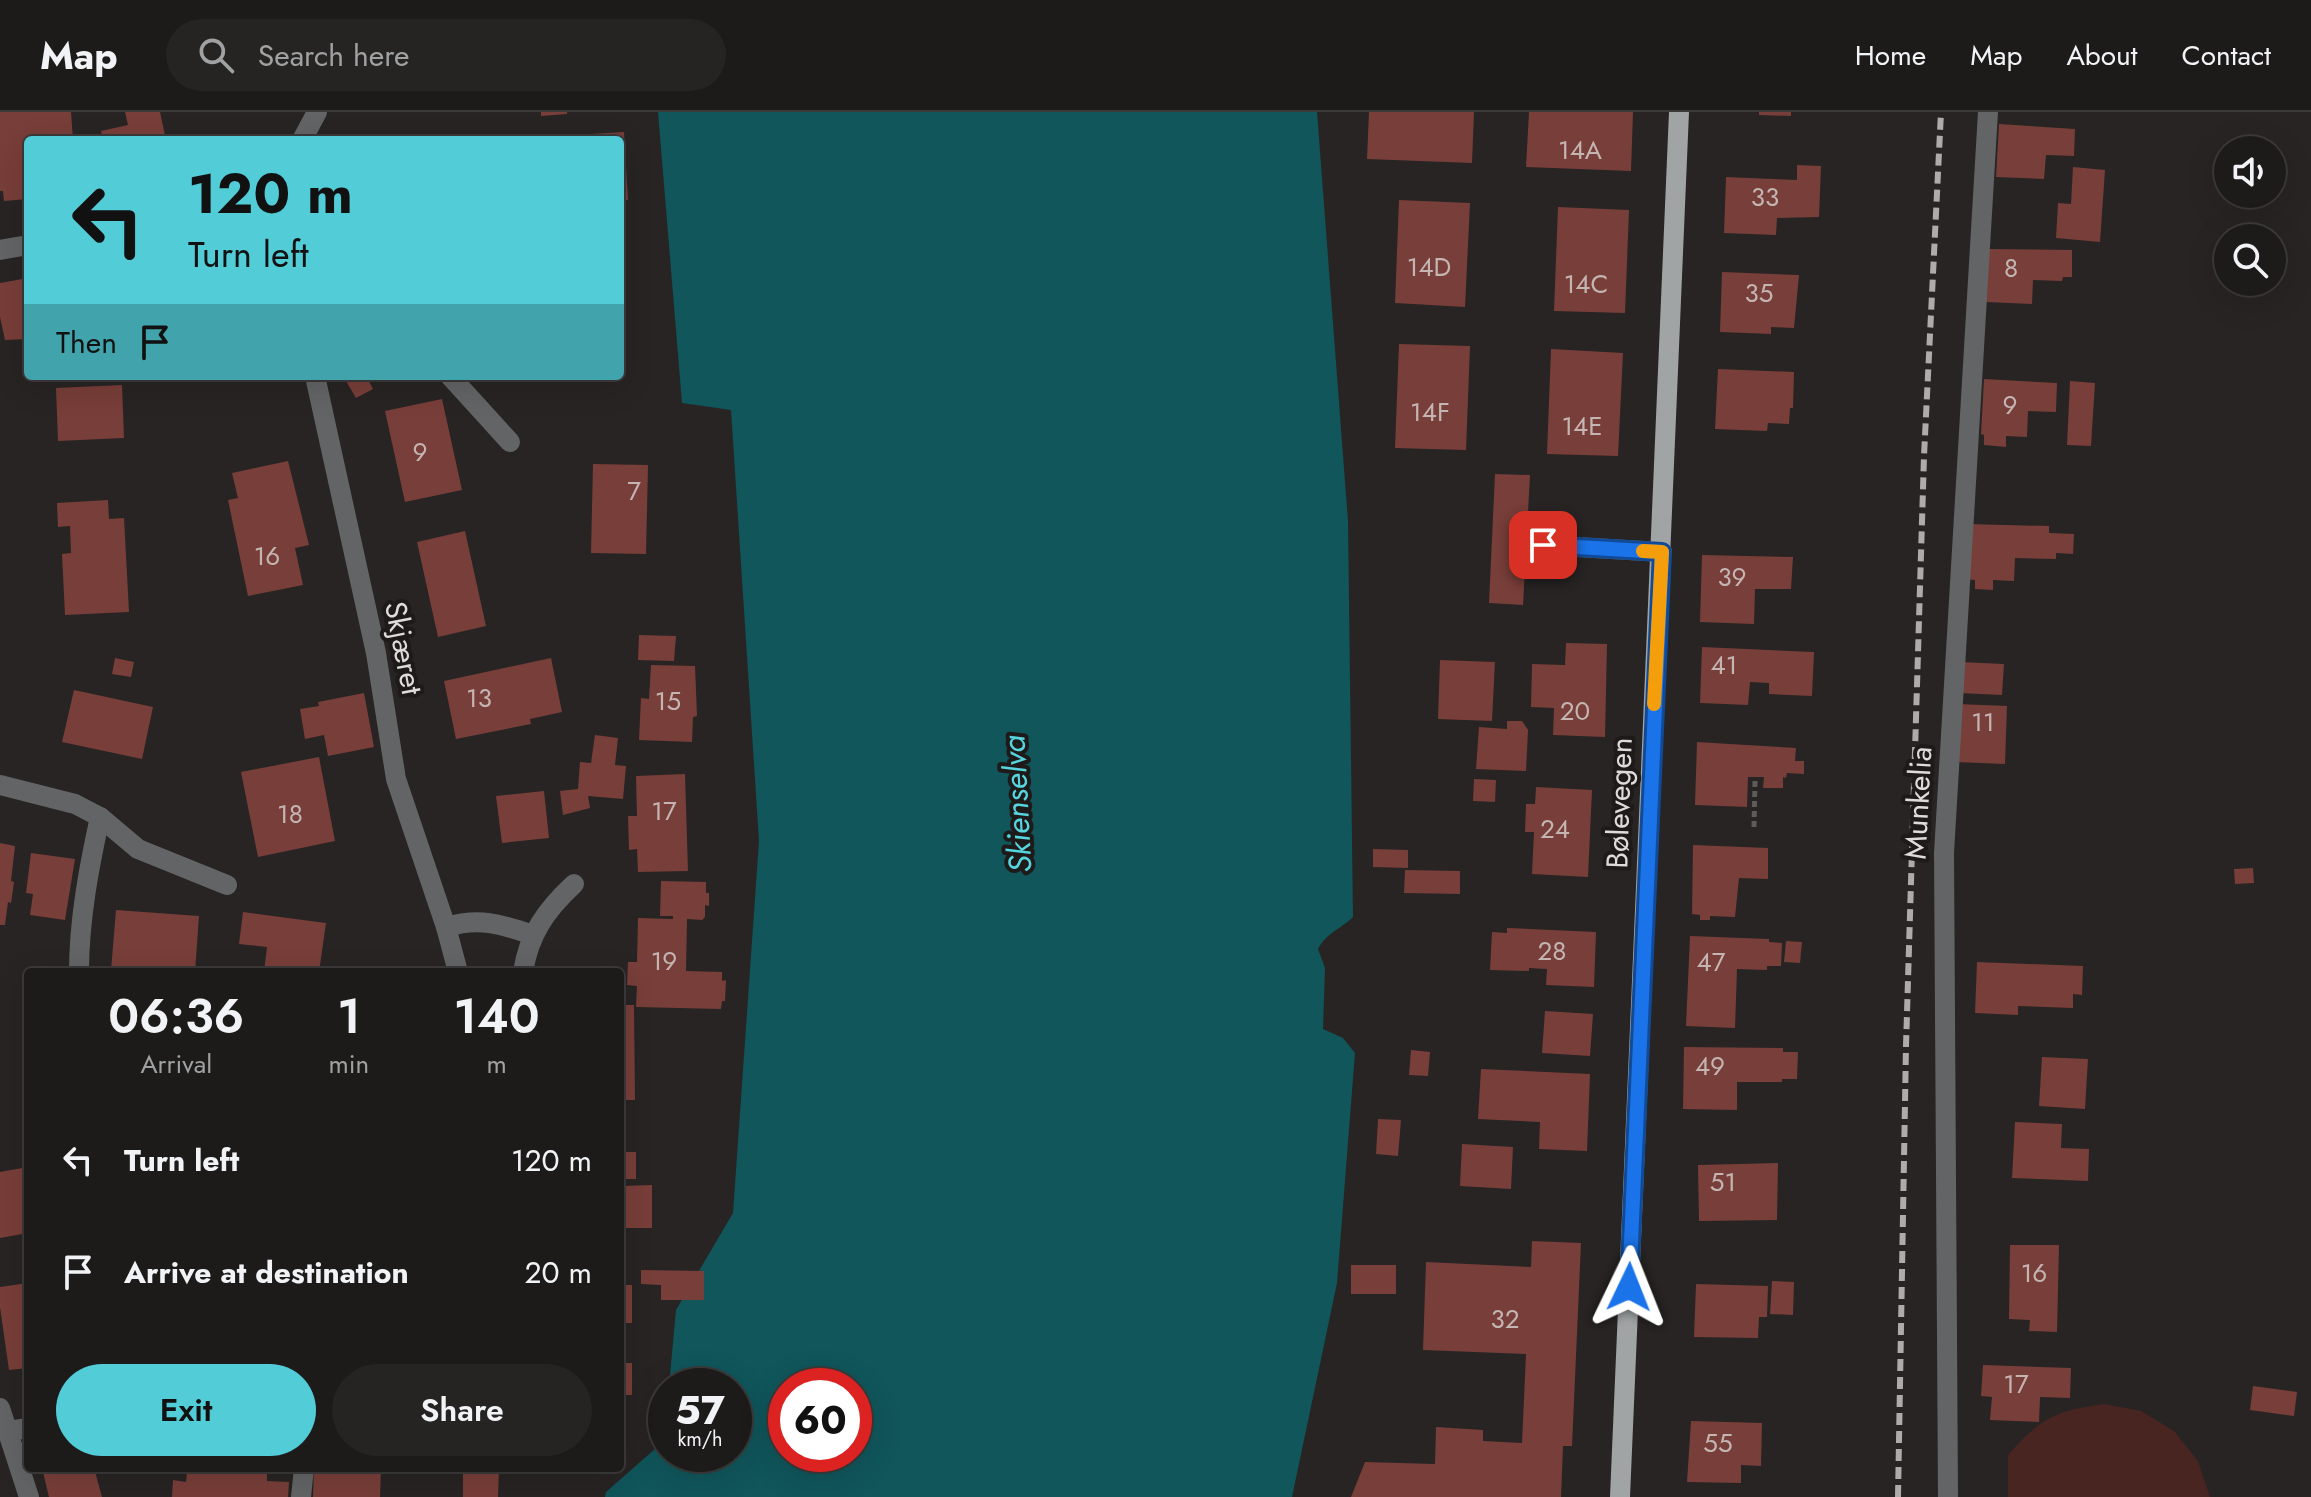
<!DOCTYPE html>
<meta charset="utf-8">
<style>
:root{--surface:#1d1b1a;--page:#252423;--text:#f1f3f6;--muted:#a0a1a2;--line:#3b3939;--accent:#52ccd6}
body{margin:0;font-family:Jost,sans-serif;background:var(--page);color:var(--text);height:100vh;display:flex;flex-direction:column;font-size:30px;white-space:nowrap}
*{box-sizing:border-box;margin:0}
p{font-size:26px;color:var(--muted)}
.icon{flex:none;width:44px;height:44px;fill:none;stroke:currentColor;stroke-width:2;stroke-linecap:round;stroke-linejoin:round}
.map{position:relative;flex:1;overflow:hidden}
.side{position:absolute;left:24px;top:856px;width:600px;height:504px;display:flex;flex-direction:column;background:var(--surface);border-radius:8px;box-shadow:0 8px 32px #0002,0 0 0 2px var(--line)}
.side>*{flex:none}
.hud{position:absolute;left:24px;top:24px;width:600px;height:244px;border-radius:8px;box-shadow:0 8px 32px #0002,0 0 0 2px var(--line);background:#52ccd6;color:#111;overflow:hidden}
.fabs{position:absolute;left:2214px;top:24px;display:grid;gap:16px}
.fabs a{display:grid;place-items:center;width:72px;height:72px;border-radius:50%;background:var(--surface);box-shadow:0 8px 32px #0002,0 0 0 2px var(--line);font-size:40px}
.speed{position:absolute;left:648px;top:1256px;display:flex;gap:16px;font-size:40px;font-weight:700;text-align:center}
.speed>*{display:grid;place-content:center;width:104px;height:104px;border-radius:50%;background:var(--surface);box-shadow:0 8px 32px #0002,0 0 0 2px var(--line);line-height:1}
.speed small{font-size:20px;font-weight:400}
.speed .limit{border:12px solid #d22;background:#fff;color:#111}
.pin{position:absolute;display:grid;place-items:center;width:68px;height:68px;color:#fff;margin:-34px;border-radius:16px;box-shadow:0 4px 12px #0006}
.me{position:absolute;width:88px;margin:-44px;rotate:2deg;stroke-linejoin:round;filter:drop-shadow(0 0 6px #0008)}
.turn{display:flex;align-items:center;gap:28px;height:168px;padding:0 32px;font-size:36px}
.turn .icon{width:104px;height:104px;stroke-width:2.5}
.turn b{display:block;font-size:56px;line-height:68px}
.then{display:flex;align-items:center;height:76px;padding:0 32px;background:#0003;gap:16px;font-size:30px}
.eta{display:flex;justify-content:space-evenly;align-items:center;height:136px;text-align:center}
.eta b{font-size:48px;font-weight:600;line-height:56px}
.action{display:flex;gap:16px;margin-top:auto;padding:16px 32px}
.action a{flex:1;height:92px;border-radius:48px;background:var(--accent);color:#111;font-size:32px;font-weight:600;line-height:92px;text-align:center}
.action a+a{background:var(--page);color:var(--text)}
ul{padding:0;list-style:none}
li{display:flex;align-items:center;gap:24px;height:112px;padding:0 32px}
li div{flex:1}
li b{display:block;font-size:30px}
li em{font-style:normal}
header{display:flex;align-items:center;gap:48px;box-sizing:border-box;height:112px;padding:0 40px;background:var(--surface);border-bottom:2px solid var(--line)}
header strong{font-size:38px}
nav{display:flex;gap:44px;margin-inline-start:auto;font-size:28px}
.search{width:560px;height:72px;background:var(--page);display:flex;align-items:center;gap:20px;box-sizing:border-box;padding:0 28px;border-radius:44px;color:var(--muted);font-size:30px}
.map>svg:first-child{display:block}
.green{fill:#492522}
.water{fill:#10565b;fill-rule:evenodd}
.building{fill:#783e39}
.lines{fill:none;stroke-linecap:round;stroke-linejoin:round}
.path{stroke:#5e5b5a;stroke-width:5;stroke-dasharray:6 4;stroke-linecap:butt}
.lane{stroke:#626465;stroke-width:20}
.street{stroke:#626465;stroke-width:20}
.primary{stroke:#a0a4a5;stroke-width:20}
.rail{stroke:#aeacab;stroke-width:6;stroke-dasharray:12 6;stroke-linecap:butt}
.route-casing{stroke:#114b97;stroke-width:20}
.route{stroke:#1a73e8;stroke-width:14}
.slow{stroke:#f59e0b;stroke-width:14}
.labels{text-anchor:middle;dominant-baseline:central;stroke-width:8;stroke-linejoin:round;paint-order:stroke}
.number-label{font-size:26px;fill:#c4b4b2}
.street-label{font-size:30px;fill:#dedcdb;stroke:#1e1a1a}
.water-label{font-size:32px;font-style:italic;fill:#56d5df;stroke:#1e1a1a}
</style>
<header>
<strong>Map</strong>
<div class="search"><svg class="icon" aria-label="search" viewBox="0 0 24 24"><circle cx="10" cy="10" r="6"/><path d="M15 15l6 6"/></svg>Search here</div>
<nav><a>Home</a><a>Map</a><a>About</a><a>Contact</a></nav>
</header>
<div class="map">
<svg width="2311" height="1385" viewBox="0 0 2311 1385">
<rect width="100%" height="100%" fill="#272423"/>
<!-- green -->
<path class="green" d="M2104,1292L2141,1299L2174,1319L2198,1349L2210,1385H2008V1343C2042,1305 2054,1299 2104,1292Z"/>
<!-- water -->
<path class="water" d="M658,0H1317L1348,409L1353,805C1341,817 1326,821 1318,837L1325,856L1323,917L1343,926L1355,941L1337,1171L1292,1385H605L606,1380L664,1329L666,1312V1342H734V1274H669L676,1198L733,1101L759,729L731,298L682,291ZM786,1274H854V1342H786Z"/>
<!-- building -->
<g class="building">
<polygon points="0,0 71,0 73,28 28,28 28,87 4,89 3,79 0,79"/>
<polygon points="125,0 160,0 166,28 103,28 101,19 128,13"/>
<polygon points="541,0 567,0 567,2 541,4"/>
<polygon points="1369,0 1474,0 1472,51 1367,47"/>
<polygon points="1529,0 1633,0 1631,59 1526,55"/>
<polygon points="1759,0 1791,0 1791,4 1759,3"/>
<polygon points="1999,12 2075,17 2074,44 2046,43 2044,67 1996,65"/>
<polygon points="624,20 628,88 620,89 620,28 574,28 574,23"/>
<polygon points="1797,53 1821,54 1819,105 1777,106 1776,123 1724,121 1726,65 1797,68"/>
<polygon points="2073,55 2105,58 2100,130 2056,126 2058,91 2071,92"/>
<polygon points="1399,88 1470,91 1465,195 1395,191"/>
<polygon points="1558,95 1629,98 1625,201 1554,199"/>
<polygon points="1988,137 2072,138 2072,165 2063,165 2062,169 2033,168 2032,192 1986,190"/>
<polygon points="1722,160 1799,163 1794,216 1771,215 1771,222 1720,220"/>
<polygon points="28,166 28,227 5,228 0,205 0,171"/>
<polygon points="1399,232 1470,234 1466,338 1395,336"/>
<polygon points="1551,237 1623,241 1618,344 1547,342"/>
<polygon points="1718,257 1794,260 1793,296 1790,296 1789,312 1768,311 1767,319 1715,317"/>
<polygon points="354,264 366,264 373,277 356,286 346,269"/>
<polygon points="1984,267 2057,271 2056,300 2028,299 2027,325 2006,324 2006,335 1984,333 1984,323 1981,322"/>
<polygon points="2070,269 2095,271 2091,334 2067,333"/>
<polygon points="122,273 124,326 58,329 56,276"/>
<polygon points="442,287 462,378 405,390 385,299"/>
<polygon points="288,349 309,433 295,436 303,473 248,484 228,388 238,386 232,361"/>
<polygon points="593,352 648,353 646,442 591,441"/>
<polygon points="1495,362 1530,363 1523,493 1489,491"/>
<polygon points="108,388 109,407 124,406 129,500 65,503 62,442 71,441 70,414 58,415 57,391"/>
<polygon points="1966,412 2049,414 2049,421 2074,422 2073,442 2056,441 2056,447 2015,446 2014,469 1993,468 1993,478 1975,477 1975,468 1964,467"/>
<polygon points="465,419 486,514 438,525 417,430"/>
<polygon points="1702,443 1793,445 1791,477 1755,477 1754,512 1700,510"/>
<polygon points="639,523 676,524 674,549 638,548"/>
<polygon points="1566,531 1607,532 1605,625 1553,623 1554,596 1531,595 1532,552 1565,553"/>
<polygon points="1702,535 1814,540 1812,584 1769,582 1769,571 1750,570 1748,593 1700,591"/>
<polygon points="115,546 134,550 131,565 112,562"/>
<polygon points="551,546 562,600 530,607 531,612 456,627 444,569"/>
<polygon points="1440,548 1495,550 1492,609 1438,607"/>
<polygon points="1960,550 2004,552 2002,583 1959,581"/>
<polygon points="651,553 695,554 697,604 693,605 692,630 639,628 641,586 649,587"/>
<polygon points="74,578 153,595 142,647 62,630"/>
<polygon points="364,581 374,635 328,644 324,623 305,627 300,597 319,594 318,590"/>
<polygon points="1958,592 2007,594 2005,652 1956,650"/>
<polygon points="1507,609 1522,609 1528,618 1526,659 1476,657 1479,615 1507,617"/>
<polygon points="595,623 618,626 615,653 626,654 623,687 588,684 590,696 563,703 560,679 578,677 580,650 591,651"/>
<polygon points="1697,630 1796,636 1795,649 1804,649 1804,662 1787,661 1786,666 1783,665 1783,676 1763,676 1764,665 1748,665 1747,695 1695,693"/>
<polygon points="319,645 335,729 258,745 241,660"/>
<polygon points="685,662 688,759 638,760 637,737 629,738 628,704 637,704 636,664"/>
<polygon points="1474,667 1496,668 1495,690 1473,689"/>
<polygon points="1536,675 1592,678 1588,765 1532,762 1534,720 1525,720 1526,692 1535,692"/>
<polygon points="544,679 549,726 502,731 496,684"/>
<polygon points="0,731 15,734 11,769 14,770 11,791 8,790 5,813 0,813"/>
<polygon points="1693,733 1768,736 1768,767 1739,766 1735,805 1710,804 1710,808 1700,808 1700,803 1692,802"/>
<polygon points="1373,737 1408,738 1408,756 1373,755"/>
<polygon points="31,741 75,747 65,808 30,803 33,782 26,781"/>
<polygon points="2253,756 2254,771 2235,772 2234,757"/>
<polygon points="1405,758 1460,759 1460,782 1404,781"/>
<polygon points="661,769 706,770 706,781 709,781 709,794 705,793 705,805 702,808 687,807 686,859 722,860 722,869 726,868 725,889 722,889 721,897 636,895 637,874 627,873 628,850 637,850 638,806 673,807 673,804 660,804"/>
<polygon points="116,798 199,804 195,860 111,858"/>
<polygon points="243,800 326,811 319,860 264,860 267,835 239,832"/>
<polygon points="1507,816 1596,820 1594,875 1546,873 1547,857 1529,856 1529,859 1490,858 1492,820 1507,821"/>
<polygon points="1690,824 1769,827 1769,830 1782,831 1781,854 1767,854 1767,858 1737,857 1735,916 1686,914"/>
<polygon points="1786,829 1802,830 1800,851 1784,850"/>
<polygon points="1977,850 2083,854 2082,883 2073,882 2073,896 2018,894 2018,903 1975,901"/>
<polygon points="620,893 634,893 635,988 620,988"/>
<polygon points="1545,899 1593,902 1590,944 1542,941"/>
<polygon points="1684,935 1783,936 1783,940 1798,940 1797,967 1782,967 1782,970 1737,970 1737,998 1683,997"/>
<polygon points="1411,938 1430,940 1428,964 1409,963"/>
<polygon points="2042,945 2088,947 2085,997 2039,994"/>
<polygon points="1481,957 1590,962 1587,1039 1539,1037 1540,1010 1478,1007"/>
<polygon points="620,1006 623,1006 623,1040 636,1040 636,1067 623,1067 623,1074 652,1073 652,1116 620,1116"/>
<polygon points="1378,1007 1401,1008 1398,1044 1376,1042"/>
<polygon points="2015,1010 2062,1012 2061,1036 2089,1037 2088,1069 2012,1066"/>
<polygon points="1462,1032 1513,1035 1511,1077 1460,1074"/>
<polygon points="1778,1051 1777,1108 1699,1109 1698,1053"/>
<polygon points="28,1055 28,1121 0,1126 0,1060"/>
<polygon points="1532,1129 1581,1131 1572,1334 1563,1334 1561,1385 1351,1385 1365,1350 1435,1352 1436,1315 1483,1318 1483,1329 1522,1331 1526,1242 1423,1238 1426,1150 1531,1155"/>
<polygon points="2010,1133 2059,1133 2057,1220 2029,1219 2030,1208 2009,1207"/>
<rect x="1351" y="1153" width="45" height="29"/>
<polygon points="641,1158 704,1159 704,1188 661,1188 661,1173 641,1172"/>
<polygon points="1772,1169 1794,1170 1793,1203 1770,1202"/>
<polygon points="28,1171 28,1256 9,1258 0,1195 0,1175"/>
<polygon points="1696,1172 1768,1174 1767,1205 1759,1205 1758,1226 1694,1225"/>
<polygon points="620,1173 632,1173 632,1211 625,1211 625,1251 632,1251 632,1283 620,1283"/>
<polygon points="1983,1253 2071,1256 2070,1286 2040,1285 2039,1310 1990,1308 1992,1285 1981,1284"/>
<polygon points="2253,1274 2297,1280 2294,1304 2250,1298"/>
<polygon points="1691,1309 1762,1311 1761,1354 1741,1353 1741,1371 1687,1370"/>
<polygon points="42,1356 94,1356 102,1385 49,1385"/>
<polygon points="198,1356 267,1356 267,1369 289,1370 288,1385 172,1385 173,1368 186,1370 187,1360 198,1361"/>
<polygon points="314,1356 381,1356 380,1385 313,1385"/>
<polygon points="463,1356 499,1356 498,1385 463,1385"/>
</g>
<g class="lines">
<!-- path -->
<polyline class="path" points="1754,715 1755,668"/>
<!-- lane -->
<g class="lane">
<polyline points="450,264 510,330"/>
<polyline points="1543,433 1662,440"/>
<polyline points="0,673 75,692 100,705 138,737 227,773"/>
<path d="M446,815C480,805 500,812 533,823"/>
<path d="M79,860C79,808 89,755 100,705"/>
<path d="M523,860C529,822 546,798 574,772"/>
</g>
<!-- street -->
<g class="street">
<polyline points="302,28 317,0"/>
<polyline points="0,138 28,133"/>
<polyline points="315,264 376,541 396,667 446,815 458,860"/>
<polyline points="0,1296 29,1385"/>
<polyline points="8,1319 28,1316"/>
<polyline points="301,1385 304,1356"/>
<polyline points="1948,1385 1944,741 1988,0"/>
</g>
<!-- primary -->
<polyline class="primary" points="1620,1385 1679,0"/>
<!-- rail -->
<polyline class="rail" points="1898,1385 1906,934 1924,344 1941,0"/>
</g>
<g class="lines">
<!-- route casing -->
<g class="route-casing">
<polyline id="route" points="1543,433 1662,440 1629,1175"/>
</g>
<!-- route -->
<use href="#route" class="route"/>
<!-- slow -->
<polyline class="slow" points="1643,439 1662,440 1654,592"/>
</g>
<g class="labels">
<!-- number labels -->
<g class="number-label">
<text x="1580" y="38">14A</text>
<text x="1765" y="85">33</text>
<text x="1429" y="155">14D</text>
<text x="2011" y="156">8</text>
<text x="1586" y="172">14C</text>
<text x="1759" y="181">35</text>
<text x="2010" y="293">9</text>
<text x="1430" y="300">14F</text>
<text x="1582" y="314">14E</text>
<text x="420" y="340">9</text>
<text x="634" y="379">7</text>
<text x="267" y="444">16</text>
<text x="1732" y="465">39</text>
<text x="1724" y="553">41</text>
<text x="479" y="586">13</text>
<text x="668" y="589">15</text>
<text x="1575" y="599">20</text>
<text x="1983" y="610">11</text>
<text x="664" y="699">17</text>
<text x="290" y="702">18</text>
<text x="1555" y="717">24</text>
<text x="1552" y="839">28</text>
<text x="664" y="849">19</text>
<text x="1711" y="850">47</text>
<text x="1710" y="954">49</text>
<text x="1723" y="1070">51</text>
<text x="2034" y="1161">16</text>
<text x="1505" y="1207">32</text>
<text x="2016" y="1272">17</text>
<text x="1718" y="1331">55</text>
</g>
<!-- street labels -->
<g class="street-label">
<text transform="translate(404 536) rotate(79)">Skjæret</text>
<text transform="translate(1619 691) rotate(-88)">Bølevegen</text>
<text transform="translate(1918 691) rotate(-87)">Munkelia</text>
</g>
<!-- water labels -->
<g class="water-label">
<text transform="translate(1017 692) rotate(-93)">Skienselva</text>
</g>
</g>
</svg>
<div class="fabs">
<a><svg class="icon" aria-label="sound" viewBox="0 0 24 24"><path d="M4 9h4l5-4v14l-5-4H4zM17 9q2 3 0 6"/></svg></a>
<a><svg class="icon" aria-label="search" viewBox="0 0 24 24"><circle cx="10" cy="10" r="6"/><path d="M15 15l6 6"/></svg></a>
</div>
<div class="speed"><div>57<small>km/h</small></div><div class="limit">60</div></div>
<div class="pin" style="left:1543px;top:433px;background:#d93025"><svg class="icon" aria-label="arrive" viewBox="0 0 24 24"><path d="M6 21V4h12l-3 4 3 4H6"/></svg></div>
<svg class="me" style="left:1629px;top:1175px" viewBox="-20 -20 40 40"><path d="M0-17L14 15 0 8-14 15z" fill="#1a73e8" stroke="#fff" stroke-width="4"/></svg>
<div class="hud">
<div class="turn"><svg class="icon" aria-label="left" viewBox="0 0 24 24"><path d="M17 20v-9H6M10 6l-5 5 5 5"/></svg><div><b>120 m</b>Turn left</div></div>
<div class="then">Then<svg class="icon" aria-label="arrive" viewBox="0 0 24 24"><path d="M6 21V4h12l-3 4 3 4H6"/></svg></div>
</div>
<section class="side">
<div class="eta">
<div><b>06:36</b><p>Arrival</p></div>
<div><b>1</b><p>min</p></div>
<div><b>140</b><p>m</p></div>
</div>
<ul>
<li><svg class="icon" aria-label="left" viewBox="0 0 24 24"><path d="M17 20v-9H6M10 6l-5 5 5 5"/></svg><div><b>Turn left</b></div><em>120 m</em></li>
<li><svg class="icon" aria-label="arrive" viewBox="0 0 24 24"><path d="M6 21V4h12l-3 4 3 4H6"/></svg><div><b>Arrive at destination</b></div><em>20 m</em></li>
</ul>
<div class="action"><a>Exit</a><a>Share</a></div>
</section>
</div>
